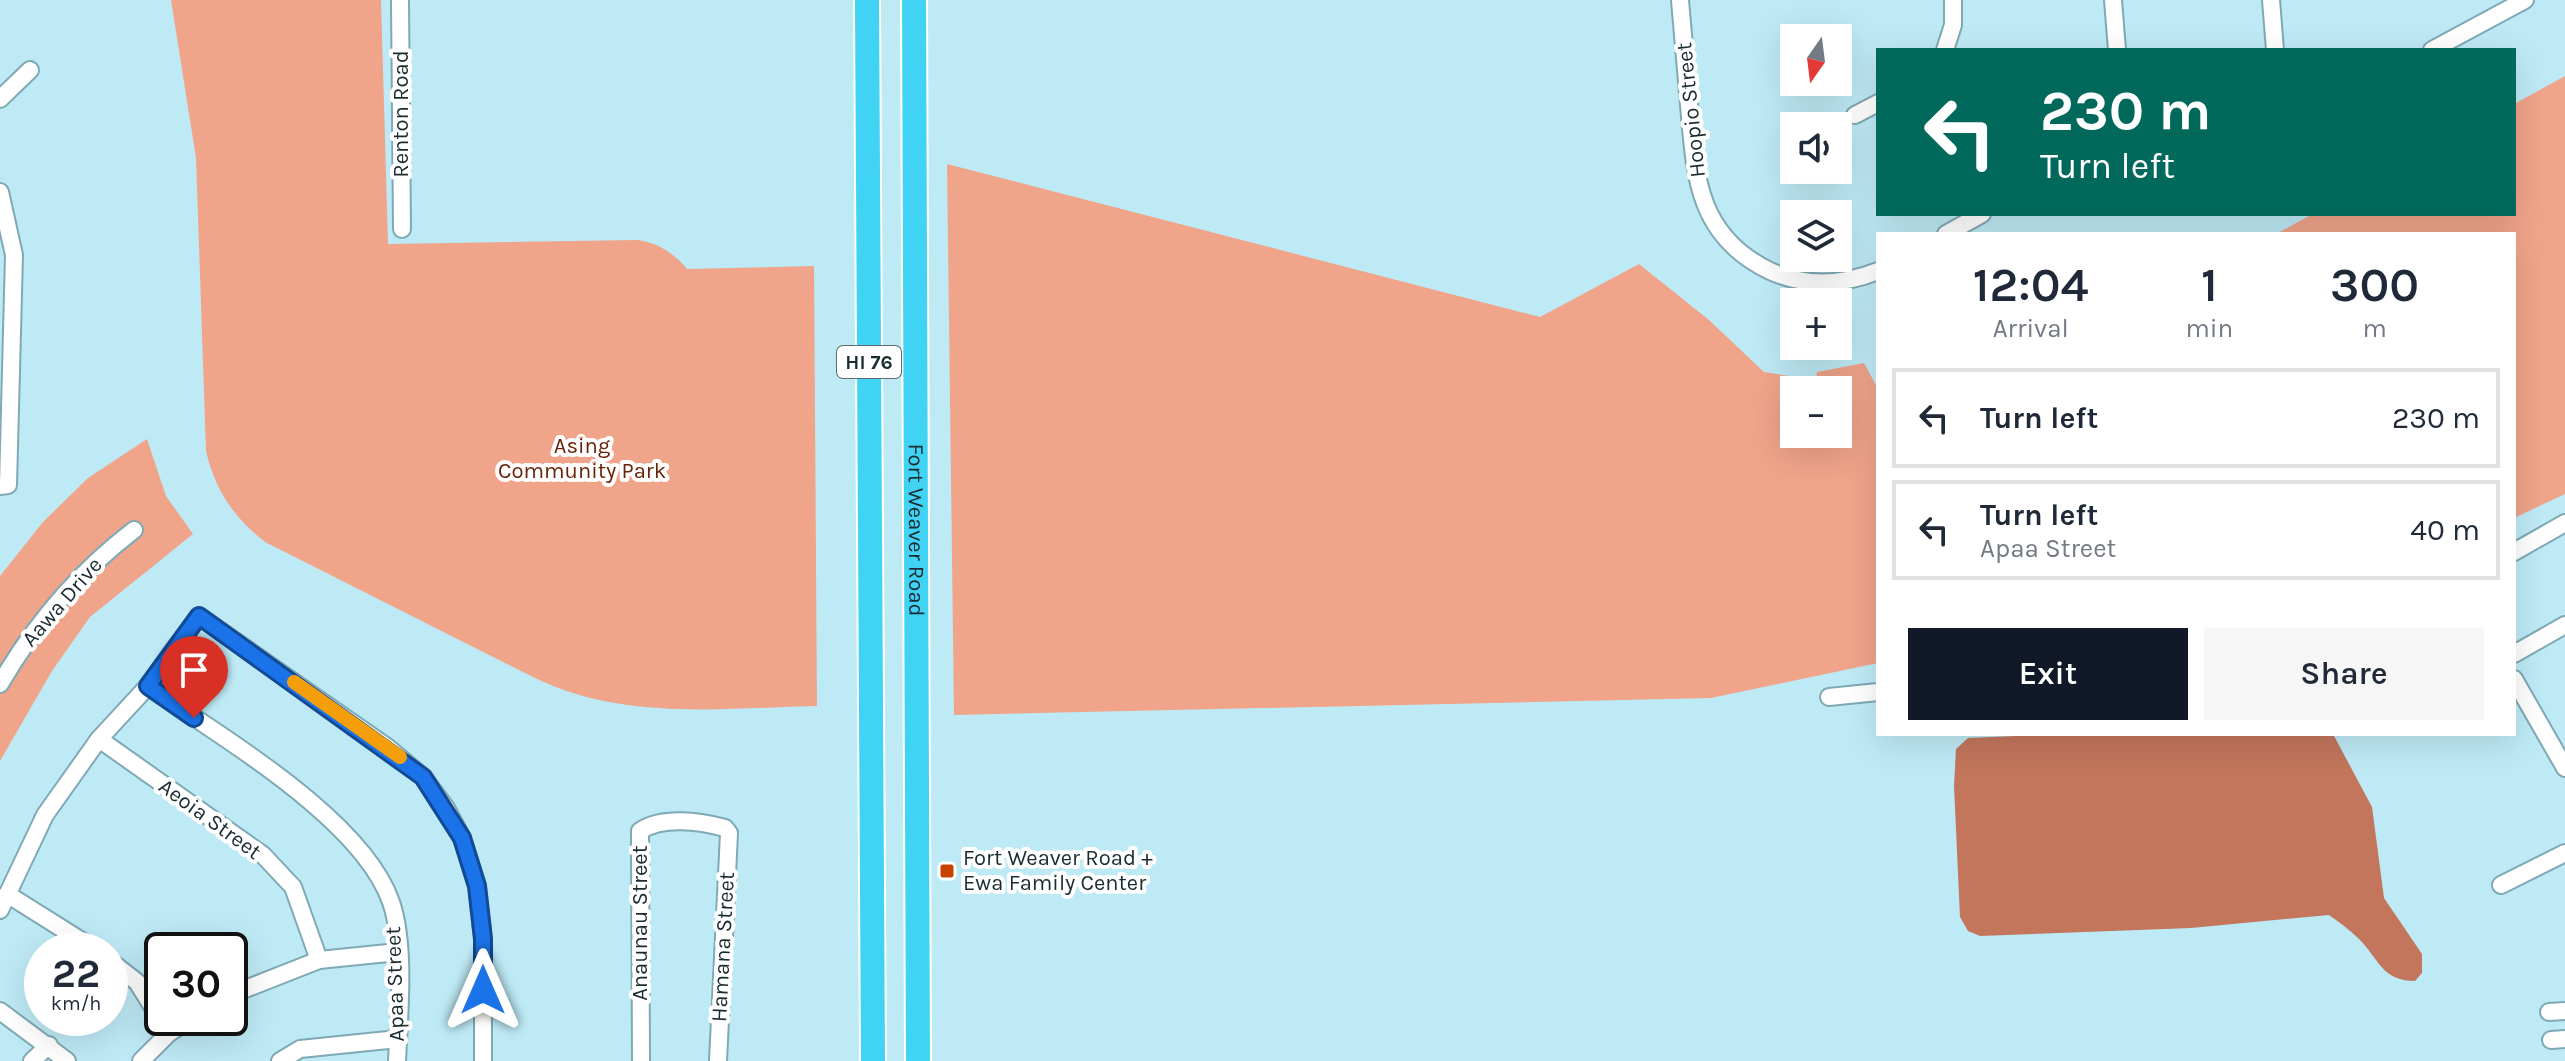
<!DOCTYPE html>
<meta charset="utf-8">
<style>
:root{--surface:#fff;--page:#f6f6f7;--text:#1f2937;--muted:#747a83;--line:#e0e1e3;--accent:#111827}
body{margin:0;font-family:Karla,sans-serif;background:var(--page);color:var(--text);height:100vh;display:flex;flex-direction:column;font-size:30px;white-space:nowrap}
*{box-sizing:border-box;margin:0}
p{font-size:26px;color:var(--muted)}
.icon{flex:none;width:44px;height:44px;fill:none;stroke:currentColor;stroke-width:2;stroke-linecap:round;stroke-linejoin:round}
.map{position:relative;flex:1;overflow:hidden}
.panel{position:absolute;left:1876px;top:232px;width:640px;height:504px;display:flex;flex-direction:column;background:var(--surface);border-radius:0px;box-shadow:0 8px 32px #0002}
.panel>*{flex:none}
.top-card{position:absolute;left:1876px;top:48px;width:640px;height:168px;border-radius:0px;box-shadow:0 8px 32px #0002;background:#00695c;color:#fff;overflow:hidden}
.needle{width:52px;rotate:194deg}
.fabs{position:absolute;left:1780px;top:24px;display:grid;gap:16px}
.fabs a{display:grid;place-items:center;width:72px;height:72px;border-radius:0px;background:var(--surface);box-shadow:0 8px 32px #0002;font-size:40px}
.speed{position:absolute;left:24px;top:932px;display:flex;gap:16px;font-size:40px;font-weight:700;text-align:center}
.speed>*{display:grid;place-content:center;width:104px;height:104px;border-radius:50%;background:var(--surface);box-shadow:0 8px 32px #0002;line-height:1}
.speed small{font-size:20px;font-weight:400}
.speed .limit{border:4px solid #111;border-radius:12px;background:#fff;color:#111}
.pin{position:absolute;display:grid;place-items:center;width:68px;height:68px;color:#fff;margin:-82px -34px;border-radius:50% 50% 50% 0;rotate:-45deg;box-shadow:0 0 8px #0007}
.pin .icon{rotate:45deg}
.me{position:absolute;width:88px;margin:-44px;rotate:0deg;stroke-linejoin:round;filter:drop-shadow(0 0 6px #0008)}
.turn{display:flex;align-items:center;gap:28px;height:168px;padding:0 32px;font-size:36px}
.turn .icon{width:104px;height:104px;stroke-width:2.5}
.turn b{display:block;font-size:56px;line-height:68px}
.eta{display:flex;justify-content:space-evenly;align-items:center;height:136px;text-align:center}
.eta b{font-size:48px;font-weight:600;line-height:56px}
.action{display:flex;gap:16px;margin-top:auto;padding:16px 32px}
.action a{flex:1;height:92px;border-radius:0px;background:var(--accent);color:#fff;font-size:32px;font-weight:600;line-height:92px;text-align:center}
.action a+a{background:var(--page);color:var(--text)}
ul{padding:0;list-style:none}
li{display:flex;align-items:center;gap:24px;height:100px;margin:0 16px 12px;padding:0 16px;border:4px solid var(--line);border-radius:0px}
li div{flex:1}
li b{display:block;font-size:30px}
li em{font-style:normal}
.map>svg:first-child{display:block}
.green{fill:#f0a48a;fill-rule:evenodd}
.water{fill:#c3765c}
.lines{fill:none;stroke-linecap:round;stroke-linejoin:round}
.minor-casing{stroke:#7fa9b4;stroke-width:20}
.highway-casing{stroke:#fff;stroke-width:28}
.minor{stroke:#fff;stroke-width:16}
.highway{stroke:#40d3f4;stroke-width:24}
.route-casing{stroke:#114b97;stroke-width:20}
.route{stroke:#1a73e8;stroke-width:14}
.slow{stroke:#f59e0b;stroke-width:14}
.poi-dot{fill:#c94300;stroke:#fff;stroke-width:3}
.labels{text-anchor:middle;dominant-baseline:central;stroke-width:8;stroke-linejoin:round;paint-order:stroke}
.shield{fill:#fff;stroke:#5f6b6f;stroke-width:2}
.shield-label{font-size:20px;font-weight:bold;fill:#1b2c31}
.street-label{font-size:22px;fill:#1b2c31;stroke:#fff}
.park-label{font-size:22px;fill:#692306;stroke:#fff}
.poi-label{font-size:22px;fill:#1b2c31;stroke:#fff;text-anchor:start}
</style>
<div class="map">
<svg width="2565" height="1061" viewBox="0 0 2565 1061">
<rect width="100%" height="100%" fill="#beeaf6"/>
<!-- green -->
<g class="green">
<path d="M171,0H381L388,244L637,240C657,242 675,254 687,269L814,266L817,706C722,708 624,721 535,678L265,542C234,518 215,490 206,451L196,158Z"/>
<polygon points="2565,76 2565,494 2514,518 2514,234 2276,234 2313,214 2514,214 2514,104"/>
<path d="M947,164L1540,317L1639,264L1709,320L1764,372L1816,380L1817,372L1864,363L1878,389V663L1711,698L954,715ZM1794,390H1838V434H1794Z"/>
<polygon points="147,439 166,496 193,534 90,617 52,671 0,761 0,576 43,522 88,478"/>
</g>
<!-- water -->
<path class="water" d="M2063,734H2333L2372,807L2384,898L2422,954V973L2415,981C2382,981 2379,959 2359,939C2350,930 2339,922 2329,915L2191,928L1980,936L1968,931L1960,917L1954,786L1956,749L1968,738Z"/>
<g class="lines">
<!-- minor casing -->
<g class="minor-casing">
<g id="minor">
<polyline points="400,0 402,229"/>
<path d="M1680,0C1683,35 1686,70 1689,105C1695,176 1697,236 1770,271C1805,287 1843,285 1878,271"/>
<polyline points="2113,0 2117,50"/>
<polyline points="2271,0 2275,50"/>
<polyline points="1945,50 1953,25 1953,0"/>
<polyline points="2432,50 2525,0"/>
<polyline points="0,99 30,70"/>
<polyline points="1855,115 1878,103"/>
<polyline points="0,192 14,255 8,485 0,486"/>
<polyline points="1946,234 1982,214"/>
<polyline points="2514,552 2565,523"/>
<polyline points="2514,654 2565,625"/>
<polyline points="2514,679 2565,768"/>
<path d="M0,684C35,624 79,572 134,530"/>
<path d="M148,686C220,737 362,818 391,902C406,946 399,1015 397,1061"/>
<polyline points="1829,697 1878,692"/>
<polyline points="99,739 263,855 293,887 319,960"/>
<polyline points="2501,885 2565,853"/>
<polyline points="7,894 96,950"/>
<polyline points="0,910 45,815 99,739 148,686 199,616 387,747 423,777 446,808 462,838 477,886 483,939 483,1061"/>
<polyline points="110,961 137,982 169,1033"/>
<polyline points="230,995 319,960 398,952"/>
<polyline points="0,1011 67,1061"/>
<polyline points="2549,1012 2565,1011"/>
<polyline points="2551,1040 2565,1039"/>
<polyline points="32,1061 49,1045"/>
<polyline points="141,1061 169,1033 193,1018"/>
<polyline points="280,1061 300,1049 398,1039"/>
<path d="M641,1061L640,831C662,816 700,821 725,828L729,833L718,1061"/>
</g>
</g>
<!-- highway casing -->
<g class="highway-casing">
<g id="highway">
<polyline points="867,0 873,1061"/>
<path id="s1" d="M914,0L918,1061"/>
</g>
</g>
<!-- minor -->
<use href="#minor" class="minor"/>
<!-- highway -->
<use href="#highway" class="highway"/>
</g>
<g class="lines">
<!-- route casing -->
<g class="route-casing">
<polyline id="route" points="194,718 148,686 199,616 423,777 462,838 477,886 483,939 483,990"/>
</g>
<!-- route -->
<use href="#route" class="route"/>
<!-- slow -->
<polyline class="slow" points="294,682 400,757"/>
</g>
<!-- markers -->
<rect class="poi-dot" x="939" y="863" width="16" height="16" rx="4"/>
<g class="labels">
<!-- shield labels -->
<rect class="shield" x="837" y="346" width="64" height="32" rx="6"/>
<g class="shield-label">
<text x="869" y="362">HI 76</text>
</g>
<!-- street labels -->
<g class="street-label">
<text transform="translate(1691 110) rotate(-96)">Hoopio Street</text>
<text transform="translate(401 114) rotate(-90)">Renton Road</text>
<text stroke="none"><textPath href="#s1" startOffset="530">Fort Weaver Road</textPath></text>
<text transform="translate(62 602) rotate(-49)">Aawa Drive</text>
<text transform="translate(210 819) rotate(36)">Aeoia Street</text>
<text transform="translate(640 923) rotate(-90)">Anaunau Street</text>
<text transform="translate(723 947) rotate(-87)">Hamana Street</text>
<text transform="translate(395 984) rotate(-92)">Apaa Street</text>
</g>
<!-- park labels -->
<g class="park-label">
<text x="582" y="446">Asing<tspan x="582" dy="25">Community Park</tspan></text>
</g>
<!-- poi labels -->
<g class="poi-label">
<text x="963" y="858">Fort Weaver Road +<tspan x="963" dy="25">Ewa Family Center</tspan></text>
</g>
</g>
</svg>
<div class="fabs">
<a><svg class="needle" viewBox="-14 -14 28 28"><path d="M0-13l5 13h-10z" fill="#e53935"/><path d="M0 13l5-13h-10z" fill="#747a83"/></svg></a>
<a><svg class="icon" aria-label="sound" viewBox="0 0 24 24"><path d="M4 9h4l5-4v14l-5-4H4zM17 9q2 3 0 6"/></svg></a>
<a><svg class="icon" aria-label="layers" viewBox="0 0 24 24"><path d="M12 4l9 5-9 5-9-5zM3 14l9 5 9-5"/></svg></a>
<a>+</a>
<a>−</a>
</div>
<div class="speed"><div>22<small>km/h</small></div><div class="limit">30</div></div>
<div class="pin" style="left:194px;top:718px;background:#d93025"><svg class="icon" aria-label="arrive" viewBox="0 0 24 24"><path d="M6 21V4h12l-3 4 3 4H6"/></svg></div>
<svg class="me" style="left:483px;top:990px" viewBox="-20 -20 40 40"><path d="M0-17L14 15 0 8-14 15z" fill="#1a73e8" stroke="#fff" stroke-width="4"/></svg>
<div class="top-card">
<div class="turn"><svg class="icon" aria-label="left" viewBox="0 0 24 24"><path d="M17 20v-9H6M10 6l-5 5 5 5"/></svg><div><b>230 m</b>Turn left</div></div>
</div>
<section class="panel">
<div class="eta">
<div><b>12:04</b><p>Arrival</p></div>
<div><b>1</b><p>min</p></div>
<div><b>300</b><p>m</p></div>
</div>
<ul>
<li><svg class="icon" aria-label="left" viewBox="0 0 24 24"><path d="M17 20v-9H6M10 6l-5 5 5 5"/></svg><div><b>Turn left</b></div><em>230 m</em></li>
<li><svg class="icon" aria-label="left" viewBox="0 0 24 24"><path d="M17 20v-9H6M10 6l-5 5 5 5"/></svg><div><b>Turn left</b><p>Apaa Street</p></div><em>40 m</em></li>
</ul>
<div class="action"><a>Exit</a><a>Share</a></div>
</section>
</div>
